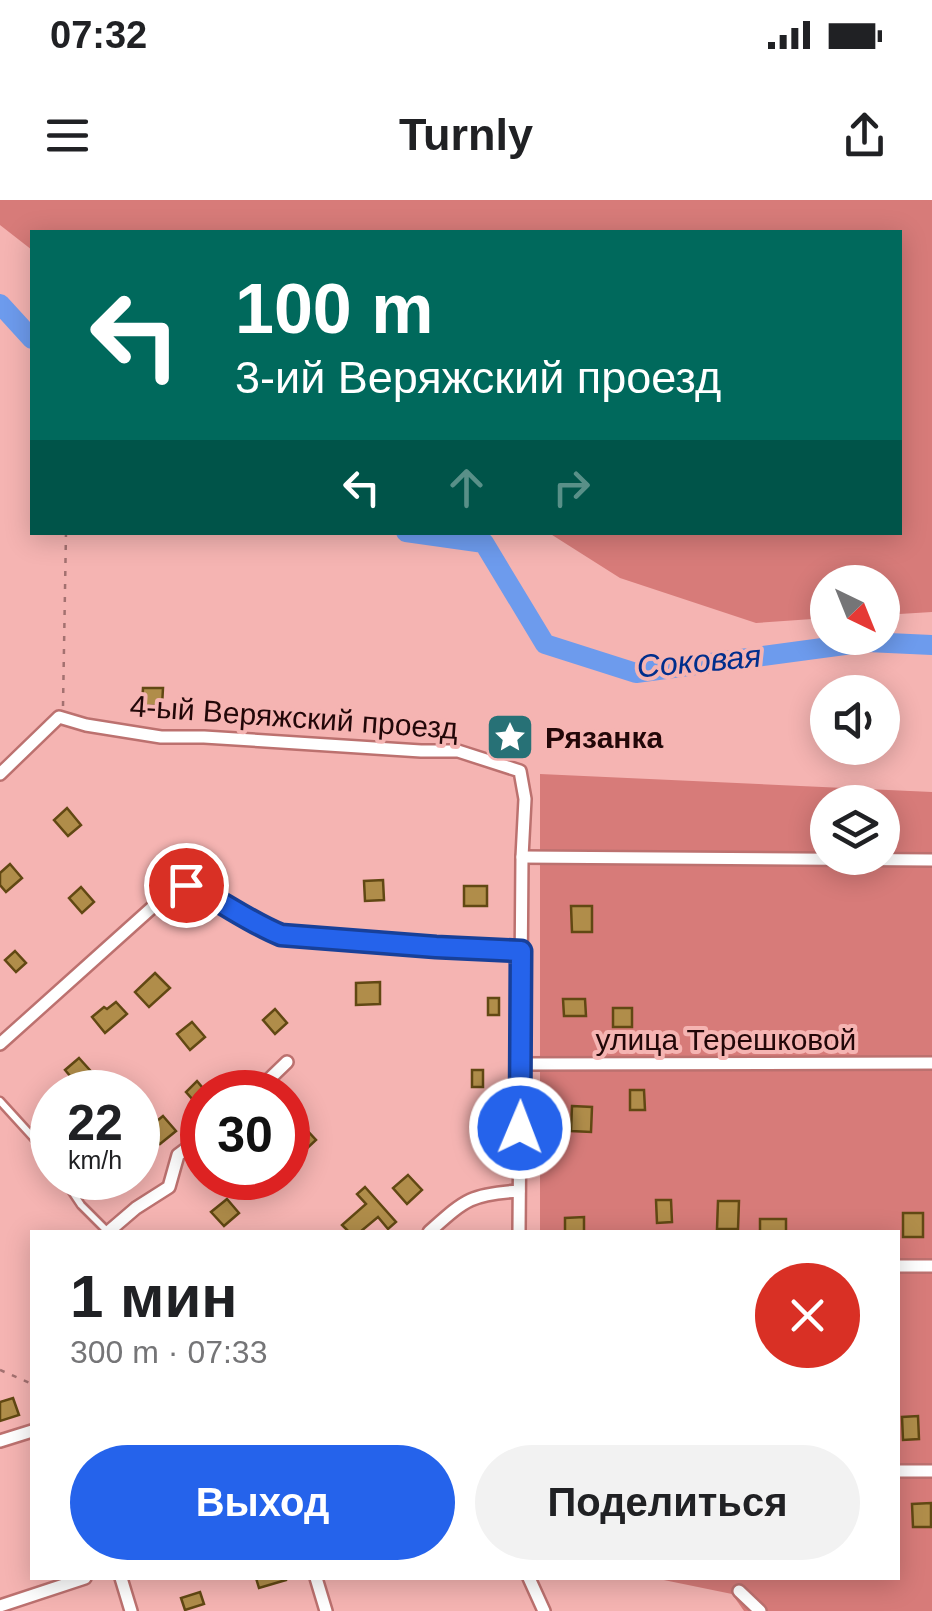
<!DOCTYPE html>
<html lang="ru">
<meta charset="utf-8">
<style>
:root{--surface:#fff;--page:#f2f2f2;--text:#202124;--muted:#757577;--accent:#2563eb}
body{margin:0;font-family:Arial,sans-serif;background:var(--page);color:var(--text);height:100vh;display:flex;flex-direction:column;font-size:38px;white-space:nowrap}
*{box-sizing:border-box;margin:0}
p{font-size:32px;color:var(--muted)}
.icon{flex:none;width:55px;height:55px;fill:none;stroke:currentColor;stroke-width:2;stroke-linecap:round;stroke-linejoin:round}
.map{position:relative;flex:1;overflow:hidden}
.drawer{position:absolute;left:30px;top:1030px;width:870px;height:350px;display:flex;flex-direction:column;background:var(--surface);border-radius:0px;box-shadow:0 5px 25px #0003}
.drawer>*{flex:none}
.guide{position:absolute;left:30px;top:30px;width:872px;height:305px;border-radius:0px;box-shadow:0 5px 25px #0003;background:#00695c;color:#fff;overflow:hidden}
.needle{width:65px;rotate:137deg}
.controls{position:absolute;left:810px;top:365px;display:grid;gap:20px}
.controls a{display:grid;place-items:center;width:90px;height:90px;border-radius:50%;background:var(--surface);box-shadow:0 5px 25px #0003;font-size:50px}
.speed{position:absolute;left:30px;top:870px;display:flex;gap:20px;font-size:50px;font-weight:700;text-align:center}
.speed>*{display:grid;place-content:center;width:130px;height:130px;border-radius:50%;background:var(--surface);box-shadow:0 5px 25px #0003;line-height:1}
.speed small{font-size:25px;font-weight:400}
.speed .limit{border:15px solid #d22;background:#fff;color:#111}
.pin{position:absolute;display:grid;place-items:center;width:85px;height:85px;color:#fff;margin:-42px;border:5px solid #fff;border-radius:50%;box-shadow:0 2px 10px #0007}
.me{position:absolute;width:110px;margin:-55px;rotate:1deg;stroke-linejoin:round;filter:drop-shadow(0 0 8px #0008)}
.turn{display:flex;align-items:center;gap:35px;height:210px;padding:0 40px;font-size:45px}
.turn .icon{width:130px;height:130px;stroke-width:2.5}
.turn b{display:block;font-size:70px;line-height:85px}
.lanes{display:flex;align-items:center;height:95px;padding:0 40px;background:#0003;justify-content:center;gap:50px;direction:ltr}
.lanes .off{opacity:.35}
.round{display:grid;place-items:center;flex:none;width:105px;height:105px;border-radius:52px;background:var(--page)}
.head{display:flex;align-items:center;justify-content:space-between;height:170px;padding:0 40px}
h1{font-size:60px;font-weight:800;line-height:75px}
.action{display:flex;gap:20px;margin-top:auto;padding:20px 40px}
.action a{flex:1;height:115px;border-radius:60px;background:var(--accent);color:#fff;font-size:40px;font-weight:800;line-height:115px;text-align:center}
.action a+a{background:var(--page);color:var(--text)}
.status{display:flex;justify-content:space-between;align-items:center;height:70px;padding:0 50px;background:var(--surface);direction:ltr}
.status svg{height:28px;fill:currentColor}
header{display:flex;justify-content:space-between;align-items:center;height:130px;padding:0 40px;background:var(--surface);font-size:45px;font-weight:800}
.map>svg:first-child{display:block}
.green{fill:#d77b79;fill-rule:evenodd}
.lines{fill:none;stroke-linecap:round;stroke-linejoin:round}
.river{stroke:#6d9bed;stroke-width:20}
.building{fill:#b08d4a;stroke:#614813;stroke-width:2.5}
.service-casing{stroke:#bc716f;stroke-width:11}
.minor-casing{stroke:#bc716f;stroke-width:16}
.path{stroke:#a37170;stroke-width:2.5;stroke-dasharray:5 8;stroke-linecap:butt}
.service{stroke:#fff;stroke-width:6}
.minor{stroke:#fff;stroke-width:11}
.route-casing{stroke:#184099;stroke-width:25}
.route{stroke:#2563eb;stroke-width:18}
.labels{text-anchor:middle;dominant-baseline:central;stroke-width:8;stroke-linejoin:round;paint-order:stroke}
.street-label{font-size:30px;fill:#220708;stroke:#f5b4b2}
.poi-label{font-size:30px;font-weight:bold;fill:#220708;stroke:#f5b4b2;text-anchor:start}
.water-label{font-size:32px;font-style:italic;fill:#002e8c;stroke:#f5b4b2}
</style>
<div class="status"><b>07:32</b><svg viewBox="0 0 49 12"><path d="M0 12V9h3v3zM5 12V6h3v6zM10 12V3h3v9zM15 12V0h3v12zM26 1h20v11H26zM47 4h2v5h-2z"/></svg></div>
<header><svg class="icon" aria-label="menu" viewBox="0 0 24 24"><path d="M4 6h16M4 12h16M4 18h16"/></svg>Turnly<svg class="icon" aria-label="share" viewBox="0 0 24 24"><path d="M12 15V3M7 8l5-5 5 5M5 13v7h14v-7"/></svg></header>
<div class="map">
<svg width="932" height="1411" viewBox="0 0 932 1411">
<rect width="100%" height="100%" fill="#f5b4b2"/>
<!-- green -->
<g class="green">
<polygon points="0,0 932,0 932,412 883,415 882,382 828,382 827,418 756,423 620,378 549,333 900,332 900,32 32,32 32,50 0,25"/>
<path d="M540,574L932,592V1411H744L732,1394L654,1378H898V1032H540ZM828,602H882V658H828Z"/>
</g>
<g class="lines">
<!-- river -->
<g class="river">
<polyline points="0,104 32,139"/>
<polyline points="406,332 484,343 545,444 636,473 867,442 932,445"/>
</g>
</g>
<!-- building -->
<g class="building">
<polygon points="143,488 163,488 162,506 142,505"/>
<polygon points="67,608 81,625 68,636 54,620"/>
<polygon points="10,664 22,678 6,692 0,685 0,673"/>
<polygon points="383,680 384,700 365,701 364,681"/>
<rect x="464" y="686" width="23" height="20"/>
<polygon points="81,687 94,702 82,713 69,698"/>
<polygon points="571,706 592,706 592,732 572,732"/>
<polygon points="15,751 26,763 16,772 5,760"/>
<polygon points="155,773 170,788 149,807 135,792"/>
<polygon points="380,782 380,804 356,805 356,783"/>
<rect x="488" y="798" width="11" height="17"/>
<polygon points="563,799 585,799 586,816 564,816"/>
<polygon points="116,802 127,814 105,833 92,817 104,807 107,809"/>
<rect x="613" y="808" width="19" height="19"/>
<polygon points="275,809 287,823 275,834 263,820"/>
<polygon points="192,822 205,837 190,850 177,834"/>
<polygon points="79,858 96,877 82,890 65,870"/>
<rect x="472" y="870" width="11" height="17"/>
<polygon points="197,881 202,887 202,910 186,892"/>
<polygon points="630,890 644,890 645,910 630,910"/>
<polygon points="572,906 592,907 591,932 571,931"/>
<polygon points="163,916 176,931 160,944 147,929"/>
<polygon points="304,927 316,940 302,953 290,939"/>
<polygon points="408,975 422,990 407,1004 393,988"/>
<polygon points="365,987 396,1022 388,1029 378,1017 360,1032 349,1032 342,1025 366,1004 357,994"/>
<polygon points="227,999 239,1013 224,1026 211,1012"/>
<polygon points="656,1000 671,1000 672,1022 657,1023"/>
<polygon points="718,1001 739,1001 738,1029 717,1029"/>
<rect x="903" y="1013" width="20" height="24"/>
<polygon points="584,1017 584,1032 565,1032 565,1018"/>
<rect x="760" y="1019" width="26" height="13"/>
<polygon points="13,1198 19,1215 0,1221 0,1202"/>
<polygon points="918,1216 919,1239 903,1240 902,1217"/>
<polygon points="931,1303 931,1327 913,1327 912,1304"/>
<polygon points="256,1378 286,1378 286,1380 259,1388"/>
<polygon points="200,1392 204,1404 185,1410 181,1398"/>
</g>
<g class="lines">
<!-- service casing -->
<g class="service-casing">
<g id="service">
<polyline points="0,901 41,946 52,963"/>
<polyline points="63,978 81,1005 108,1032"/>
</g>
</g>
<!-- minor casing -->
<g class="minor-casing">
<g id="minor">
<polyline points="0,574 59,517 86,525 161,537 204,537 421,551 458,551 520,571 525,599 522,657 519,1032"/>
<polyline points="522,657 932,660"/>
<path d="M0,844L175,687C206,683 232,712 258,726C265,730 274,732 281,735L437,747L521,751"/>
<polyline points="521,864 932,863"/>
<polyline points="256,892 287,862"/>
<polyline points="108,1032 136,1008 169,987 178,955 202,937"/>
<path d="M429,1032C465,1000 470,994 519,991"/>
<polyline points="898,1066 932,1066"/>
<polyline points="0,1241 32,1231"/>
<polyline points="898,1271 932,1271"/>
<polyline points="121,1378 131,1411"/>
<polyline points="316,1378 326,1411"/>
<polyline points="529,1378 544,1411"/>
<polyline points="739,1391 760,1411"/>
<polyline points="0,1406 85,1378"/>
</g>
</g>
<!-- path -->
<g class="path">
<polyline points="63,506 66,332"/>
<polyline points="0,1170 32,1184"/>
</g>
<!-- service -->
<use href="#service" class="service"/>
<!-- minor -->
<use href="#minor" class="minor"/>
</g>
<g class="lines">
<!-- route casing -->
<g class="route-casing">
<path id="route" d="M186,685C220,699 248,722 281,735L436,747L521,751L520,928"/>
</g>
<!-- route -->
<use href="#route" class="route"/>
</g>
<!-- icons -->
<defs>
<g id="sight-square" transform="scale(2.5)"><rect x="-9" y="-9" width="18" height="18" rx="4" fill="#277176" stroke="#f5b4b2"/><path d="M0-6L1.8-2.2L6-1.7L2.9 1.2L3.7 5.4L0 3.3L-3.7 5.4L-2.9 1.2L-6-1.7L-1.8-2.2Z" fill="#fff"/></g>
</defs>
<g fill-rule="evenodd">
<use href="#sight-square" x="510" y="537"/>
</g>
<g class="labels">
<!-- street labels -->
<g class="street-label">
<text transform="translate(294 517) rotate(4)">4-ый Веряжский проезд</text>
<text x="726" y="839">улица Терешковой</text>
</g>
<!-- poi labels -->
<g class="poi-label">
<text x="545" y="537">Рязанка</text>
</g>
<!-- water labels -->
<g class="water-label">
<text transform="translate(699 461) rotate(-5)">Соковая</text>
</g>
</g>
</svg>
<div class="controls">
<a><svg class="needle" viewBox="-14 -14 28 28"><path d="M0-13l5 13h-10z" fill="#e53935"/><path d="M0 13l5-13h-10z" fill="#757577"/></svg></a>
<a><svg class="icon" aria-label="sound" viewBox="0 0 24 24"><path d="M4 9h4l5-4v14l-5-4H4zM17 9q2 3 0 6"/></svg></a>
<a><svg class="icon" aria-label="layers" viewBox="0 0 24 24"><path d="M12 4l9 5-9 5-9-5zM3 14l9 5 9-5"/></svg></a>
</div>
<div class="speed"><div>22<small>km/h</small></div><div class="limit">30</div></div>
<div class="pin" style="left:186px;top:685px;background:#d93025"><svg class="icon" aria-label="arrive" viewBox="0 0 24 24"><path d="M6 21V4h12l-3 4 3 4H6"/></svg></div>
<svg class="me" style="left:520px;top:928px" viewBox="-20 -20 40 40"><circle r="17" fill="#2563eb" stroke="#fff" stroke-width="3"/><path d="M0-11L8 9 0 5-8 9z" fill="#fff"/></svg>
<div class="guide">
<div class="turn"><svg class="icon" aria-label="left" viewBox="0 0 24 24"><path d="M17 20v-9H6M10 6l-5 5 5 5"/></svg><div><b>100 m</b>3-ий Веряжский проезд</div></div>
<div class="lanes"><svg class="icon" aria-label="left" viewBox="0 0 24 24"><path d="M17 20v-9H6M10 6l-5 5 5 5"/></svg><svg class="icon off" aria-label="ahead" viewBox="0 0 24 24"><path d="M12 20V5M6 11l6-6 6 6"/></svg><svg class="icon off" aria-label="right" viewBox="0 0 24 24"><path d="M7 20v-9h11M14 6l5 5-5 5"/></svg></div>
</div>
<section class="drawer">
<div class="head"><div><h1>1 мин</h1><p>300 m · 07:33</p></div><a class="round" style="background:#d93025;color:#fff"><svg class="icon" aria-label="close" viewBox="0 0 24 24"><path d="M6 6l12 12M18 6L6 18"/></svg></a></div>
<div class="action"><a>Выход</a><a>Поделиться</a></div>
</section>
</div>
